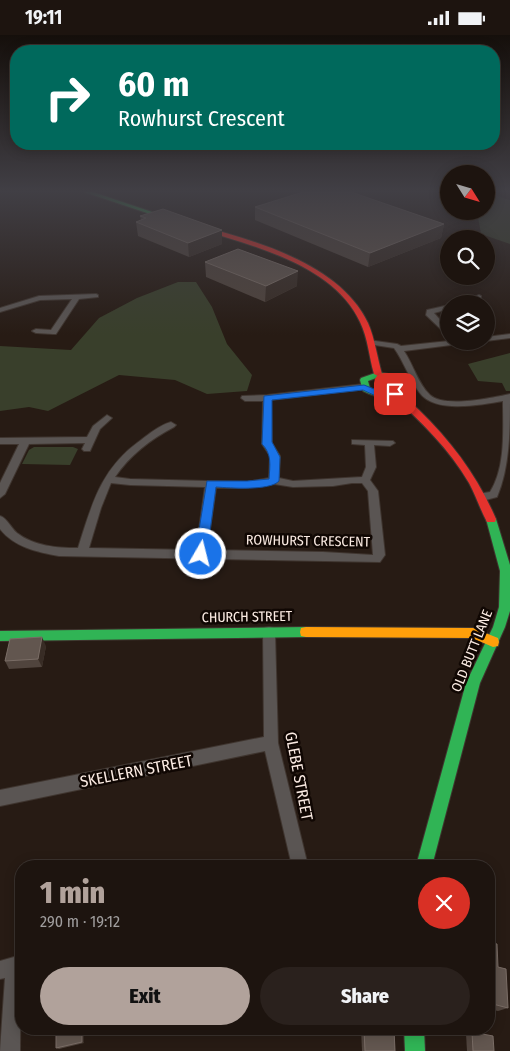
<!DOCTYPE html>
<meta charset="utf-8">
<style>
:root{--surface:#1d140f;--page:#2a211d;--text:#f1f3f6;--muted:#a09e9e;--line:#3b332f;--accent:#b1a29b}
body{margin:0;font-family:"Fira Sans Condensed",sans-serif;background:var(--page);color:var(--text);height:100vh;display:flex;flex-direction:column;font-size:19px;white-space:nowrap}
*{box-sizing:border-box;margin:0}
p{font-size:16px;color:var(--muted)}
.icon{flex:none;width:28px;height:28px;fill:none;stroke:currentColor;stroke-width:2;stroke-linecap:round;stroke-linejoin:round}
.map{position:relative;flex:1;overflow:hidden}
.side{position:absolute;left:15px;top:825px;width:480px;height:175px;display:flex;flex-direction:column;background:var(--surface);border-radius:20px;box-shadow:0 2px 12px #0003,0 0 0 1px var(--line)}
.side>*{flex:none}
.guide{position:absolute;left:10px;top:10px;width:490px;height:105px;border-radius:20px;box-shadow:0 2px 12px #0003,0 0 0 1px var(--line);background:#00695c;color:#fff;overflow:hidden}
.needle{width:32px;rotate:127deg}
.tools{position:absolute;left:440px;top:130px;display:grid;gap:10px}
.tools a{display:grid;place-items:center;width:55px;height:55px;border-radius:50%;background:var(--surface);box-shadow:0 2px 12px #0003,0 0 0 1px var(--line);font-size:25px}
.pin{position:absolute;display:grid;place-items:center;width:42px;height:42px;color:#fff;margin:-21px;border-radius:10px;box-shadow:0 2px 8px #0006}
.me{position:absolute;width:55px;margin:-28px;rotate:8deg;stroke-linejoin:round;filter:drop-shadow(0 0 4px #0008)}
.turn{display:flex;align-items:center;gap:18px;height:105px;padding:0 25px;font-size:22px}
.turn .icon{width:65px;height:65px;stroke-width:2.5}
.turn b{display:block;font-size:35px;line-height:42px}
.round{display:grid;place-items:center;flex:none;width:52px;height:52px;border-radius:26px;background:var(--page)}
.overview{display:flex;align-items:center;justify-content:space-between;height:85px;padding:0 25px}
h1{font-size:30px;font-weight:800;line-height:38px;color:var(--accent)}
.action{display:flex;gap:10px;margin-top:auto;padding:10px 25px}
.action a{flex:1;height:58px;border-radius:30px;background:var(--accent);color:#111;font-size:20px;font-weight:800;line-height:58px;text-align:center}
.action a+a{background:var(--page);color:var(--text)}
.status{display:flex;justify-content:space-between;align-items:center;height:35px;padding:0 25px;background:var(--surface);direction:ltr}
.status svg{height:14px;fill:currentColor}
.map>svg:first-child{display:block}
.green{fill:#393f2b}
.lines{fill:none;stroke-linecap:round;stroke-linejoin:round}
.street-casing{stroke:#3f352f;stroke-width:2}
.fast-casing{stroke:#3f352f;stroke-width:2}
.slow-casing{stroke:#3f352f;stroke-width:2}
.jam-casing{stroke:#3f352f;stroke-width:2}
.street{fill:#5a5553;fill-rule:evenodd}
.fast{fill:#30b455;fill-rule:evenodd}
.slow{fill:#ff9f0a;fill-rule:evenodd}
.jam{fill:#e5322d;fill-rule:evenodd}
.wall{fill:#50443d}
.shaded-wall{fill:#382c25}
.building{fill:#62564f;stroke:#7a6d66}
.route{fill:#1a73e8;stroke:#114b97}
.labels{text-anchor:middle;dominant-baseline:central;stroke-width:5;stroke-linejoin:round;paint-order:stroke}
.street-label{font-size:14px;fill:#fbebe3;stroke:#100703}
.near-street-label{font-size:16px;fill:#fbebe3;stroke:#100703}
</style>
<div class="status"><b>19:11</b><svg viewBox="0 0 49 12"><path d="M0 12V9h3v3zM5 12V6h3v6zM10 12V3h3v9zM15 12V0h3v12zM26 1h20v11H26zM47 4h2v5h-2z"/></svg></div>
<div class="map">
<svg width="510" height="1016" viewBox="0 0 510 1016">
<rect width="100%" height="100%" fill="#271b14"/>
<!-- green -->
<g class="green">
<polygon points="486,157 510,165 510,209 481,199 477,176 486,176"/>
<polygon points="178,247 196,247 212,272 227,309 252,340 247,356 207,359 175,345 119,340 48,376 29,372 0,376 0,311 71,315 99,283 137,263"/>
<polygon points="510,318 510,356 506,356 502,348 478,346 468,329"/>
<polygon points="34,412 73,412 78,414 70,430 22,429 29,415"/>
</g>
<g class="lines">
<!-- street casing -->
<g class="street-casing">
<g id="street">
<polygon points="96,259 98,260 98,262 79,264 56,299 53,299 36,298 32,296 36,294 51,295 72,264 40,265 0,277 0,273 39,261"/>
<polygon points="479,260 481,261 481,263 468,269 458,269"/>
<polygon points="449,270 449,274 434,278 449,295 449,302 426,280 427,275"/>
<polygon points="510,299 510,303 486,306 486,302"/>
<path d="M368,305L397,309L401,311L449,306H471L467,308L404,316C413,329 418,349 430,360C444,373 492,363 510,359C510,394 510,432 497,462L482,466L477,462L478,459L490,457C506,432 503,395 503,366C479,370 434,379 419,357C409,343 404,327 394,313L368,309Z"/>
<path d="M364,349L368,352L367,354L271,365L272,408L280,421L279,443L293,446L362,442L366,432L365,410L352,409V405L393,406L395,408L390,411L374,410L376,432L370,445L378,456L385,520L380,527L59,521C37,517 14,512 0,494V481C7,483 11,493 17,498C34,511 57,513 78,513C92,469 101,433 141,405C150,398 160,390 171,387L176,390L174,392C151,404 130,420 115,442L130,444L247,447L269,443L270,421L262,409L263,366H245L241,363L242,361L267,360ZM111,448L130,450L205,452L196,515L89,513L101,473ZM352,448H362L368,456L373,520L323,517L207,515L216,453H247L274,449L293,452L333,451Z"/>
<polygon points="107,380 112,383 100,394 90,416 84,416 82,414 85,408 29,409 5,459 0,463 0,448 19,409 0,409 0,403 87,402 93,391"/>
<polygon points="269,592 274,593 275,597 278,708 308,831 292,831 265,716 0,771 0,755 264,702 263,597 264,593"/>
<polygon points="21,920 20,1016 0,1016 5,943 0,944 0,926"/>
</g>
</g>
<!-- fast casing -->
<g class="fast-casing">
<g id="fast">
<polygon points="84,157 93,157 173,184 168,185"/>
<path d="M378,337L399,341L407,352C396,366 378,364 363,356L360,345L361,343ZM379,342L393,345L398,352C389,360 380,358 370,353L368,346Z"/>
<polygon points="491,480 496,484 510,530 510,576 505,592 480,648 432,831 416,831 466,648 493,592 499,572 500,536 486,484"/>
<polygon points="306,592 311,593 312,597 311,601 306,602 0,606 0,596"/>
<polygon points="404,994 424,994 425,1016 405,1016"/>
</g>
</g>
<!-- slow casing -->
<g class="slow-casing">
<polygon id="slow" points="306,592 473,593 498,603 499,607 498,611 493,612 472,603 306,602 301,601 300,597 301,593"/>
</g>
<!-- jam casing -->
<g class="jam-casing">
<g id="jam">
<path d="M201,191C258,207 340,229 368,288C375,304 377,322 382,339L381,341H378L374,339C369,322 368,303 360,287C334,230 253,211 199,194Z"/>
<path d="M395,356C404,359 412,369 419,375C452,407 478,442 496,484L495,487H487C480,474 476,461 469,448C449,414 421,386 392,361V357Z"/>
</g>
</g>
<!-- street -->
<use href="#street" class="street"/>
<!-- fast -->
<use href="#fast" class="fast"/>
<!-- slow -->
<use href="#slow" class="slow"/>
<!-- jam -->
<use href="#jam" class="jam"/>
</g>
<!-- wall -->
<g class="wall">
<polygon points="255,172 444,189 441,203 368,232 255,185"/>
<polygon points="140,181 222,195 222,209 189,222 138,201 136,187 141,185"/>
<polygon points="205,227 297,251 265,267 206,242"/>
<polygon points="46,611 42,632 9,634 5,626"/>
<polygon points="489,907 498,932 508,973 498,976 489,974"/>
<polygon points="56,994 84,994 84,1008 59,1014 56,1013"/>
<polygon points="361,994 394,994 395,1016 362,1016"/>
<polygon points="472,997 494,1016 467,1016 466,999"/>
</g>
<!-- shaded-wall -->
<g class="shaded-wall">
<polygon points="444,189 441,203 368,232 370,218"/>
<polygon points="222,195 222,209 189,222 188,208"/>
<polygon points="298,236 297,251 265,267 266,251"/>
<polygon points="42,602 46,611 42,632 38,624"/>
<polygon points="82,994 84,994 84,1008 82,1007"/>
</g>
<!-- building -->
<g class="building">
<polygon points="303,157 351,157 444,189 370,218 255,172"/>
<polygon points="163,174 222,195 188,208 136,187 146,183 140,181"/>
<polygon points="238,214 298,236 266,251 205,227"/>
<polygon points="42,602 38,624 5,626 10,604"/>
<polygon points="489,907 497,909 498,932 506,934 508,973 489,968"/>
<polygon points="56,994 82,994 82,1007 56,1013"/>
<polygon points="364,994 394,994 395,1016 365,1016"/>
<polygon points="472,997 493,1001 494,1016 473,1016"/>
</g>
<!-- sky -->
<linearGradient id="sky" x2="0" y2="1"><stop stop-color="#150f0b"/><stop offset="0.52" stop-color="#413f45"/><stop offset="1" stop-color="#413f45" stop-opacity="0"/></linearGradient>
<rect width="510" height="300" fill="url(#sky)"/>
<!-- route -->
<path class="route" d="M364,350L382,357H395L399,359L395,362L380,363L363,355L272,365V407L280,422L279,446C270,456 230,453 216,452L207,519L201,524L197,522L195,519L207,446H247L269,444C270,430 272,419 262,409L264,361Z"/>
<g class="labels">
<!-- street labels -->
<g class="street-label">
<text transform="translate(308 506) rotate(1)">ROWHURST CRESCENT</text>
<text transform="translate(247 582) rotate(-1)">CHURCH STREET</text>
<text transform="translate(472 616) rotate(-68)">OLD BUTT LANE</text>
</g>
<!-- near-street labels -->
<g class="near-street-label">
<text transform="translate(136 736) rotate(-11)">SKELLERN STREET</text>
<text transform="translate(299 741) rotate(79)">GLEBE STREET</text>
</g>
</g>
</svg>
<div class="tools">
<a><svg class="needle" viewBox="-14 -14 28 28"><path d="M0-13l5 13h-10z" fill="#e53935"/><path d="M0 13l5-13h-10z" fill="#a09e9e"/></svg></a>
<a><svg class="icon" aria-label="search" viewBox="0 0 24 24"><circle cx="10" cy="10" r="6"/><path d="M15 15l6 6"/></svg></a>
<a><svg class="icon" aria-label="layers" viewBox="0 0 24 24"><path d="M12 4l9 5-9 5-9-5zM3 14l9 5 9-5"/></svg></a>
</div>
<div class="pin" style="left:395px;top:359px;background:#d93025"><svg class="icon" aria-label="arrive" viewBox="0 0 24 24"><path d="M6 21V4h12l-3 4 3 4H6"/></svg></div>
<svg class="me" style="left:201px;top:519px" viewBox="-20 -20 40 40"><circle r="17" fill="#1a73e8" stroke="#fff" stroke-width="3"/><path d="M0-11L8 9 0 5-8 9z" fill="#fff"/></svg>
<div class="guide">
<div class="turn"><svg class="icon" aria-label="right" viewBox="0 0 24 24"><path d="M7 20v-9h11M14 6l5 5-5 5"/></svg><div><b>60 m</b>Rowhurst Crescent</div></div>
</div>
<section class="side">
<div class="overview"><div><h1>1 min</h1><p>290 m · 19:12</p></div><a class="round" style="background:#d93025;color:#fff"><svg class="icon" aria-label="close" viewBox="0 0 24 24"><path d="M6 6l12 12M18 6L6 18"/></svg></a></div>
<div class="action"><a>Exit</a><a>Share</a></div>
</section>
</div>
